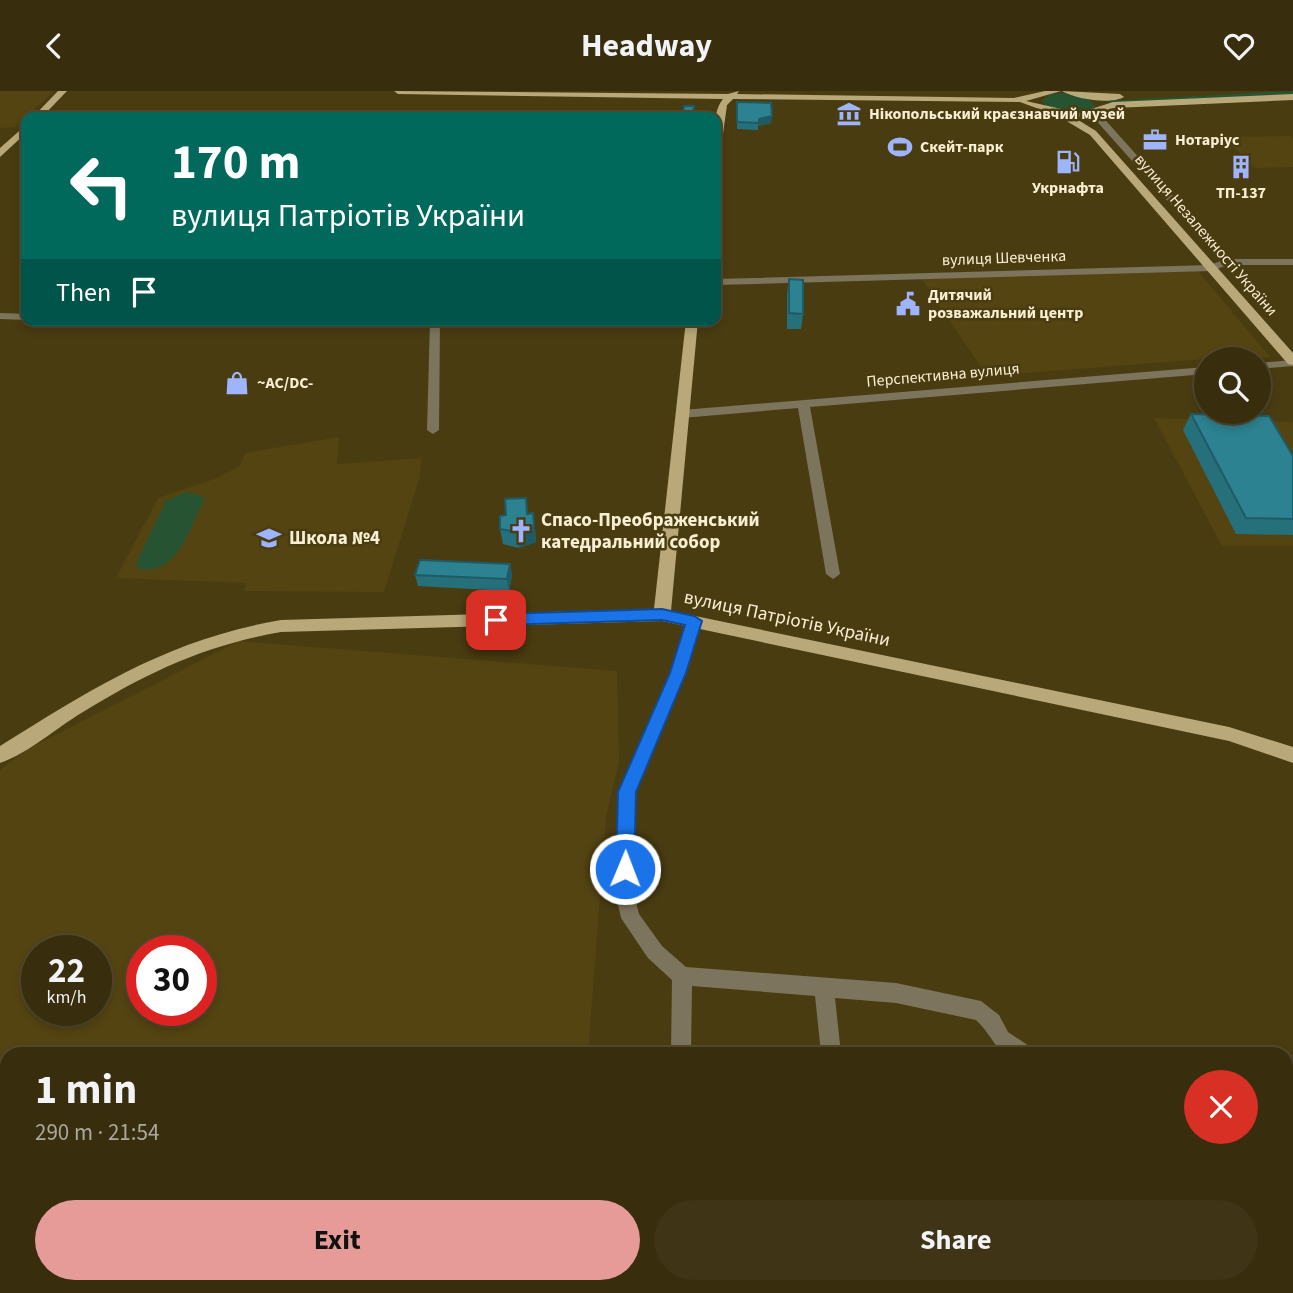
<!DOCTYPE html>
<meta charset="utf-8">
<style>
:root{--surface:#382d0d;--page:#3f3516;--text:#f1f3f6;--muted:#aba89d;--line:#52492e;--accent:#e69b98}
body{margin:0;font-family:"Source Sans 3",sans-serif;background:var(--page);color:var(--text);height:100vh;display:flex;flex-direction:column;font-size:26px;white-space:nowrap}
*{box-sizing:border-box;margin:0}
p{font-size:23px;color:var(--muted)}
.icon{flex:none;width:38px;height:38px;fill:none;stroke:currentColor;stroke-width:2;stroke-linecap:round;stroke-linejoin:round}
.map{position:relative;flex:1;overflow:hidden}
.details{position:absolute;left:0px;top:956px;width:1293px;height:247px;display:flex;flex-direction:column;background:var(--surface);border-radius:21px 21px 0 0;box-shadow:0 4px 10px #0003,0 0 0 2px var(--line)}
.details>*{flex:none}
.guide{position:absolute;left:21px;top:21px;width:700px;height:214px;border-radius:14px;box-shadow:0 4px 10px #0003,0 0 0 2px var(--line);background:#00695c;color:#fff;overflow:hidden}
.controls{position:absolute;left:1194px;top:256px;display:grid;gap:14px}
.controls a{display:grid;place-items:center;width:77px;height:77px;border-radius:50%;background:var(--surface);box-shadow:0 4px 10px #0003,0 0 0 2px var(--line);font-size:35px}
.speed{position:absolute;left:21px;top:844px;display:flex;gap:14px;font-size:35px;font-weight:700;text-align:center}
.speed>*{display:grid;place-content:center;width:91px;height:91px;border-radius:50%;background:var(--surface);box-shadow:0 4px 10px #0003,0 0 0 2px var(--line);line-height:1}
.speed small{font-size:18px;font-weight:400}
.speed .limit{border:10px solid #d22;background:#fff;color:#111}
.pin{position:absolute;display:grid;place-items:center;width:60px;height:60px;color:#fff;margin:-30px;border-radius:14px;box-shadow:0 4px 10px #0006}
.me{position:absolute;width:77px;margin:-38px;rotate:1deg;stroke-linejoin:round;filter:drop-shadow(0 0 5px #0008)}
.turn{display:flex;align-items:center;gap:24px;height:147px;padding:0 35px;font-size:32px}
.turn .icon{width:91px;height:91px;stroke-width:2.5}
.turn b{display:block;font-size:49px;line-height:60px}
.then{display:flex;align-items:center;height:66px;padding:0 35px;background:#0003;gap:14px;font-size:26px}
.round{display:grid;place-items:center;flex:none;width:74px;height:74px;border-radius:37px;background:var(--page)}
.overview{display:flex;align-items:center;justify-content:space-between;height:119px;padding:0 35px}
h1{font-size:42px;font-weight:700;line-height:52px}
.button{display:flex;gap:14px;margin-top:auto;padding:14px 35px}
.button a{flex:1;height:80px;border-radius:42px;background:var(--accent);color:#111;font-size:28px;font-weight:700;line-height:80px;text-align:center}
.button a+a{background:var(--page);color:var(--text)}
header{display:flex;justify-content:space-between;align-items:center;height:91px;padding:0 35px;background:var(--surface);font-size:32px;font-weight:700}
.map>svg:first-child{display:block}
.built{fill:#544412;fill-rule:evenodd}
.green{fill:#265433}
.lines{fill:none;stroke-linecap:round;stroke-linejoin:round}
.minor{fill:#7c745d;fill-rule:evenodd}
.major{fill:#b9a97a;fill-rule:evenodd}
.wall{fill:#26707c}
.shaded-wall{fill:#1f5b65}
.building{fill:#2c8290;stroke:#1f5b65;stroke-width:2}
.route{fill:#1a73e8;stroke:#114b97;stroke-width:2}
.labels{text-anchor:middle;dominant-baseline:central;stroke-width:5;stroke-linejoin:round;paint-order:stroke}
.far-poi-label{font-size:16px;font-weight:bold;fill:#f8eed1;stroke:#4a3c11;text-anchor:start}
.far-street-label{font-size:16px;fill:#f8eed1;stroke:#4a3c11}
.poi-label{font-size:19px;font-weight:bold;fill:#f8eed1;stroke:#4a3c11;text-anchor:start}
.street-label{font-size:19px;fill:#f8eed1;stroke:#4a3c11}
</style>
<header><svg class="icon" aria-label="back" viewBox="0 0 24 24"><path d="M15 5l-7 7 7 7"/></svg>Headway<svg class="icon" aria-label="heart" viewBox="0 0 24 24"><path d="M12 20l-8-8c-3-5 5-10 8-4 3-6 11-1 8 4z"/></svg></header>
<div class="map">
<svg width="1293" height="1202" viewBox="0 0 1293 1202">
<rect width="100%" height="100%" fill="#4a3c11"/>
<!-- built -->
<g class="built">
<polygon points="0,0 54,0 15,36 0,37"/>
<polygon points="1290,45 1293,48 1293,76 1255,77 1224,46"/>
<polygon points="1197,179 1270,266 1206,268 987,285 921,187"/>
<polygon points="1154,327 1293,331 1293,455 1222,455"/>
<polygon points="339,346 337,373 422,367 419,388 384,501 244,500 246,492 116,487 158,407 217,387 240,375 245,362"/>
<path d="M239,550L617,580L619,671L606,725L588,962H7V1195H570V1202H0V679L28,658ZM37,859H96V919H37ZM142,859H201V919H142Z"/>
</g>
<!-- green -->
<g class="green">
<polygon points="1293,0 1293,4 1112,13 1106,10"/>
<path d="M1066,2L1088,7L1096,16C1083,26 1051,24 1042,10L1051,3Z"/>
<path d="M186,401L205,406C190,435 178,487 137,477V470L166,410Z"/>
</g>
<g class="lines">
<!-- minor -->
<g class="minor">
<polygon points="1093,22 1099,22 1230,168 1293,168 1293,174 1228,174 1211,180 716,194 716,188 1210,174 1221,170 1093,26"/>
<polygon points="0,222 26,223 26,229 0,228"/>
<path d="M131,229H154C149,234 136,234 131,229Z"/>
<polygon points="430,229 440,229 439,339 433,343 427,339"/>
<polygon points="1293,269 1293,275 1258,278 1258,272"/>
<polygon points="1206,276 1206,283 810,316 840,483 833,488 826,483 798,317 682,327 676,323 682,319"/>
<path d="M694,524L701,530L686,582L636,701L634,804L639,823L662,855L686,876L896,892L981,910L999,924L1008,941L1029,955L1032,962C988,962 1002,955 976,929L896,912L835,907L841,962H821L815,905L692,895L691,962H671L672,889L648,867L621,827L616,804L618,701L670,582L687,530Z"/>
<rect x="667" y="1195" width="24" height="7"/>
</g>
<!-- major -->
<g class="major">
<polygon points="58,0 67,0 42,26 33,26"/>
<path d="M394,0L728,3L739,0L737,3L1014,7L1045,0H1061L1026,10L1079,22L1113,11L1293,3V9L1114,17L1075,27L1096,40L1293,262V274L1288,273L1090,44L1058,25L1020,11L733,8L727,14L721,57L716,60C715,44 712,21 723,8L398,3Z"/>
<path d="M1062,0L1120,3L1124,6C1110,14 1076,8 1062,0Z"/>
<polygon points="26,34 26,42 0,66 0,57"/>
<path d="M686,229H698L671,520L1229,636L1293,656V672L1229,650L662,530L281,541C206,554 148,581 83,621C56,637 29,662 0,672V655C94,596 170,548 281,529L654,518Z"/>
</g>
</g>
<!-- wall -->
<g class="wall">
<polygon points="737,11 771,32 758,35 758,39 737,38"/>
<polygon points="789,188 803,223 801,238 787,238 787,203"/>
<polygon points="1191,323 1293,365 1293,444 1236,443 1183,339"/>
<polygon points="500,438 535,438 536,451 519,457 503,453"/>
<polygon points="510,473 512,485 509,500 418,495 415,484"/>
</g>
<!-- shaded-wall -->
<g class="shaded-wall">
<polygon points="772,25 771,32 758,35 759,28"/>
<polygon points="526,407 528,422 533,422 536,451 519,457 517,441 527,423"/>
<polygon points="510,473 512,485 509,500 507,488"/>
</g>
<!-- building -->
<g class="building">
<polygon points="737,11 771,12 772,25 759,28 759,32 737,31"/>
<polygon points="684,15 694,15 692,26 683,26"/>
<polygon points="789,188 803,189 803,223 789,222"/>
<polygon points="1191,323 1269,325 1293,365 1293,428 1246,427"/>
<polygon points="526,407 527,423 533,422 534,435 517,441 500,438 500,425 506,424 505,408"/>
<polygon points="420,469 510,473 507,488 415,484"/>
</g>
<!-- route -->
<polygon class="route" points="662,518 694,525 702,530 686,582 636,701 634,778 632,784 625,786 619,784 616,778 618,701 670,582 685,534 662,529 496,534 489,529 496,523"/>
<!-- icons -->
<defs>
<g id="museum-bare" transform="scale(1.89)"><path d="M0-6L6-3V-2H-6V-3ZM-5-1h2V3h-2ZM-1-1h2V3h-2ZM3-1h2V3H3ZM-6 4H6V6H-6Z" fill="#9eb4fd" stroke="#4a3c11" stroke-width="2.5" paint-order="stroke"/></g>
<g id="office-bare" transform="scale(1.89)"><path d="M-6-3h4V-5.5h4V-3h4V5H-6ZM-1-4.5V-3h2v-1.5ZM-6 0V1H6V0Z" fill="#9eb4fd" stroke="#4a3c11" stroke-width="2.5" paint-order="stroke"/></g>
<g id="stadium-bare" transform="scale(1.89)"><path d="M0-5a6.5 5 0 1 0 0 10a6.5 5 0 1 0 0-10ZM-3.5-1.8h7v3.6h-7Z" fill="#9eb4fd" stroke="#4a3c11" stroke-width="2.5" paint-order="stroke"/></g>
<g id="fuel-bare" transform="scale(1.89)"><path d="M-5.5-6h7V0h2V4h1.3V-2.5L3-4.5l.8-.8L6-3V5H2.5V1h-1V6h-7ZM-4.2-4.7v3.2H.2V-4.7Z" fill="#9eb4fd" stroke="#4a3c11" stroke-width="2.5" paint-order="stroke"/></g>
<g id="building-bare" transform="scale(1.89)"><path d="M-4-6H4V6H1V3H-1V6H-4ZM-2.5-4.3h1.7v1.8h-1.7ZM.8-4.3h1.7v1.8H.8ZM-2.5-1h1.7V.8h-1.7ZM.8-1h1.7V.8H.8Z" fill="#9eb4fd" stroke="#4a3c11" stroke-width="2.5" paint-order="stroke"/></g>
<g id="civic-bare" transform="scale(1.89)"><path d="M-.6-6.5H3V-4.5H.6V-3L4-1V1h2V6H-6V1h2V-1L-.6-3ZM-1.2 2.5V6h2.4V2.5Z" fill="#9eb4fd" stroke="#4a3c11" stroke-width="2.5" paint-order="stroke"/></g>
<g id="shop-bare" transform="scale(1.89)"><path d="M-5-2.5h2.3a2.7 3.5 0 0 1 5.4 0H5L5.5 6h-11ZM-1.5-2.5h3a1.5 2.3 0 0 0-3 0Z" fill="#9eb4fd" stroke="#4a3c11" stroke-width="2.5" paint-order="stroke"/></g>
<g id="church-bare" transform="scale(1.89)"><path d="M-1.2-6h2.4v3.5h3.3v2.4h-3.3V6h-2.4V-.1h-3.3v-2.4h3.3Z" fill="#9eb4fd" stroke="#4a3c11" stroke-width="2.5" paint-order="stroke"/></g>
<g id="school-bare" transform="scale(1.89)"><path d="M0-5L7-2L0 1L-7-2ZM-4 1L0 2.5L4 1V4Q0 6-4 4Z" fill="#9eb4fd" stroke="#4a3c11" stroke-width="2.5" paint-order="stroke"/></g>
</defs>
<g fill-rule="evenodd">
<use href="#museum-bare" x="849" y="23"/>
<use href="#office-bare" x="1155" y="49"/>
<use href="#stadium-bare" x="900" y="56"/>
<use href="#fuel-bare" x="1068" y="71"/>
<use href="#building-bare" x="1241" y="76"/>
<use href="#civic-bare" x="908" y="213"/>
<use href="#shop-bare" x="237" y="292"/>
<use href="#church-bare" x="521" y="440"/>
<use href="#school-bare" x="269" y="447"/>
</g>
<g class="labels">
<!-- far-poi labels -->
<g class="far-poi-label">
<text x="869" y="23">Нiкопольський краєзнавчий музей</text>
<text x="1175" y="49">Нотаріус</text>
<text x="920" y="56">Скейт-парк</text>
<text x="1068" y="97" text-anchor="middle">Укрнафта</text>
<text x="1241" y="102" text-anchor="middle">ТП-137</text>
<text x="928" y="204">Дитячий<tspan x="928" dy="18">розважальний центр</tspan></text>
<text x="257" y="292">~AC/DC-</text>
</g>
<!-- far-street labels -->
<g class="far-street-label">
<text transform="translate(1206 144) rotate(49)">вулиця Незалежності України</text>
<text transform="translate(1004 167) rotate(-2)">вулиця Шевченка</text>
<text transform="translate(943 284) rotate(-5)">Перспективна вулиця</text>
</g>
<!-- poi labels -->
<g class="poi-label">
<text x="541" y="429">Спасо-Преображенський<tspan x="541" dy="22">катедральний собор</tspan></text>
<text x="289" y="447">Школа №4</text>
</g>
<!-- street labels -->
<g class="street-label">
<text transform="translate(787 528) rotate(12)">вулиця Патріотів України</text>
</g>
</g>
</svg>
<div class="controls">
<a><svg class="icon" aria-label="search" viewBox="0 0 24 24"><circle cx="10" cy="10" r="6"/><path d="M15 15l6 6"/></svg></a>
</div>
<div class="speed"><div>22<small>km/h</small></div><div class="limit">30</div></div>
<div class="pin" style="left:496px;top:529px;background:#d93025"><svg class="icon" aria-label="arrive" viewBox="0 0 24 24"><path d="M6 21V4h12l-3 4 3 4H6"/></svg></div>
<svg class="me" style="left:625px;top:778px" viewBox="-20 -20 40 40"><circle r="17" fill="#1a73e8" stroke="#fff" stroke-width="3"/><path d="M0-11L8 9 0 5-8 9z" fill="#fff"/></svg>
<div class="guide">
<div class="turn"><svg class="icon" aria-label="left" viewBox="0 0 24 24"><path d="M17 20v-9H6M10 6l-5 5 5 5"/></svg><div><b>170 m</b>вулиця Патріотів України</div></div>
<div class="then">Then<svg class="icon" aria-label="arrive" viewBox="0 0 24 24"><path d="M6 21V4h12l-3 4 3 4H6"/></svg></div>
</div>
<section class="details">
<div class="overview"><div><h1>1 min</h1><p>290 m · 21:54</p></div><a class="round" style="background:#d93025;color:#fff"><svg class="icon" aria-label="close" viewBox="0 0 24 24"><path d="M6 6l12 12M18 6L6 18"/></svg></a></div>
<div class="button"><a>Exit</a><a>Share</a></div>
</section>
</div>
